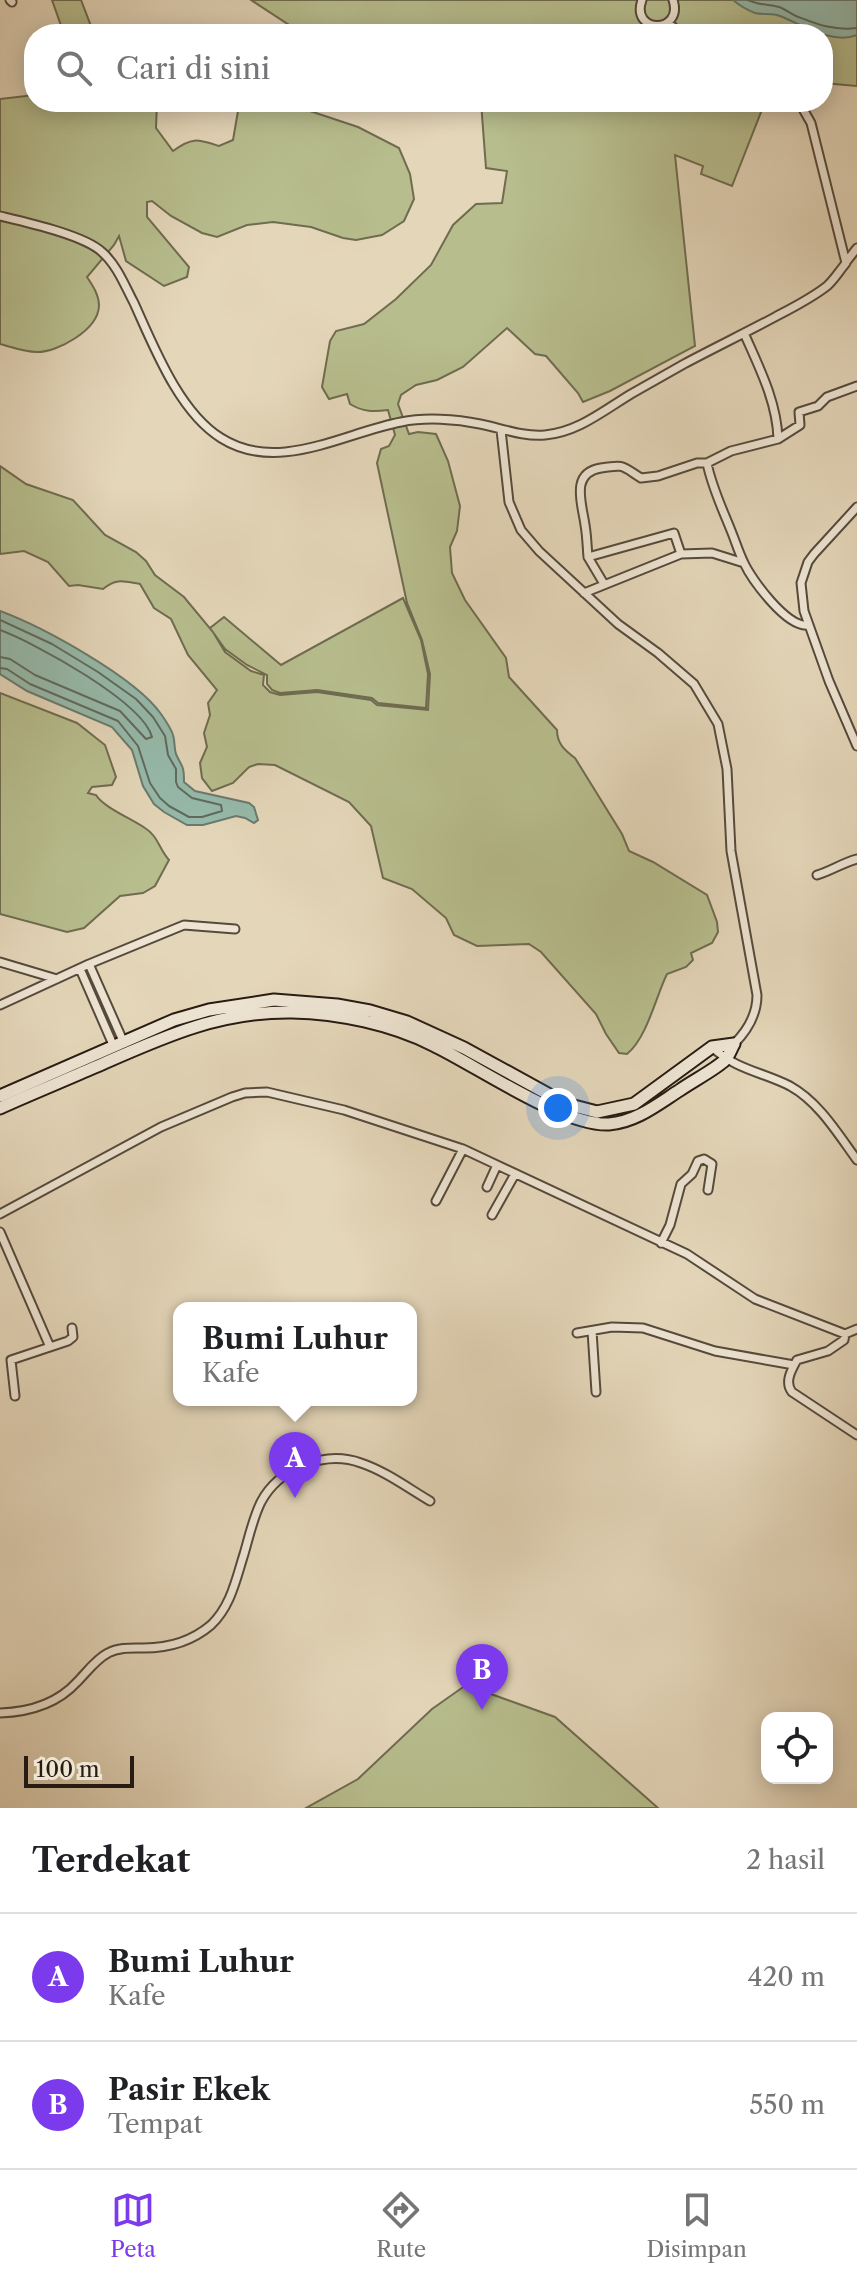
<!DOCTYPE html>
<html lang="id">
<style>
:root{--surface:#fff;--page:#f2f2f2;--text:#202124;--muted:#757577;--line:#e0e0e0;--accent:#7c3aed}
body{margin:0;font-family:"Libre Caslon Text",serif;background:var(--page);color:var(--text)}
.controls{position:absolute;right:24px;bottom:24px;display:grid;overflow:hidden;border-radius:16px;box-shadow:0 4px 20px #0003}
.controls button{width:72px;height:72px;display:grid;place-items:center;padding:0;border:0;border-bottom:2px solid var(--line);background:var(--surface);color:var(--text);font:40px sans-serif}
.scale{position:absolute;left:24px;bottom:20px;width:110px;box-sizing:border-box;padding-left:8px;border:4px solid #271b12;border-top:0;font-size:22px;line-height:28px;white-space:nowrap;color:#271b12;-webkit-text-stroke:6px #ede4d2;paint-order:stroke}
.you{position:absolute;left:558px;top:1108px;width:28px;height:28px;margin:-20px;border:6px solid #fff;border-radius:50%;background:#1a73e8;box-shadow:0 0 0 12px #1a73e833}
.badge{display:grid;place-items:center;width:52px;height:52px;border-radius:50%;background:var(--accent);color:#fff;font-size:26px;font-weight:700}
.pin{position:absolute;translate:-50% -66px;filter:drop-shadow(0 2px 4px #0008)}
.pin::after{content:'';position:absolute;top:42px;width:28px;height:24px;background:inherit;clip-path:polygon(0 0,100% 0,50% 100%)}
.popup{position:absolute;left:173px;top:1302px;width:244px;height:104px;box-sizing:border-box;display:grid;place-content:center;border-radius:16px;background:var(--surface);filter:drop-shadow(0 2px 6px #0005);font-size:26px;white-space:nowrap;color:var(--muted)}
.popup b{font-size:30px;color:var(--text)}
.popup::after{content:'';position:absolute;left:50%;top:100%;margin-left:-16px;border:16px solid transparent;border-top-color:var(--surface)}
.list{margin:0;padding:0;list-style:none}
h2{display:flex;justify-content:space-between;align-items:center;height:104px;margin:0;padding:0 32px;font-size:34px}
h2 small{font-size:26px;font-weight:400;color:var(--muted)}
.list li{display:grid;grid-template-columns:52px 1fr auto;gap:24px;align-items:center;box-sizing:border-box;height:128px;padding:0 32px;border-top:2px solid var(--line)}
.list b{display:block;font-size:30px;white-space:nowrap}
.list p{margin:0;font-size:26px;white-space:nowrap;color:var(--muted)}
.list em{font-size:26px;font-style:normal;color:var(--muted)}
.icon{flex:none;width:44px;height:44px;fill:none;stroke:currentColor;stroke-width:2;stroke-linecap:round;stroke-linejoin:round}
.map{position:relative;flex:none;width:857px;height:1808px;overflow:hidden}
.search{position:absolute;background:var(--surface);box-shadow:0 4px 20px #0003;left:24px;right:24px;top:24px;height:88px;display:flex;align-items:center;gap:20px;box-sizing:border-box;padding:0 28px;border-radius:32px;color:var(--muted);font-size:30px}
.sheet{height:360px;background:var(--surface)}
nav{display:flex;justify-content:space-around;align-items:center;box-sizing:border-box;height:112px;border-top:2px solid var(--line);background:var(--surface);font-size:22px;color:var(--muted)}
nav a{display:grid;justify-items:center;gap:4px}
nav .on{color:var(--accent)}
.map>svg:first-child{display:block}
.green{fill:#b7bd8d;stroke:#6f6c50;stroke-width:2}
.water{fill:#96baab;stroke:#6a7a6e;stroke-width:2}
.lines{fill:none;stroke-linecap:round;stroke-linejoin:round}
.shore{stroke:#5e6a5e;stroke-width:2}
.street-casing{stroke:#564a3c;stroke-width:11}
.secondary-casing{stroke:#271b12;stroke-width:15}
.street{stroke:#ede4d2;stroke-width:7}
.secondary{stroke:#ede4d2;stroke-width:11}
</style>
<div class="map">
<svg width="857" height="1808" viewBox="0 0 857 1808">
<rect width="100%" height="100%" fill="#e4d6b9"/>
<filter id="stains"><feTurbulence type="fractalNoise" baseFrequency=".0025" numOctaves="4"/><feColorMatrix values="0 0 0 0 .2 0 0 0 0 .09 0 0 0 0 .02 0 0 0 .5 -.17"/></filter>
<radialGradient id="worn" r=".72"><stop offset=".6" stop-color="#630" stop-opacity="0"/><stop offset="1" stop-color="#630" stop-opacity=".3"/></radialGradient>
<path class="green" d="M52 0H81L94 34H64Z
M251 0H857V86L823 83V34H303Z
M34 95V102H157L156 128 173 151C192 137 197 139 219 146L233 140 238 111 250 102 286 103 358 127 399 148 410 174 414 199 404 221 382 235 356 240 343 238 311 227 273 222 247 225 217 237 202 233 171 216 152 201 147 202V217L189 267 187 277 164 286 126 261 119 236 114 245 87 277C93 286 99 295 99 306 98 330 58 352 37 352 25 352 11 347 0 344V99Z
M481 102H765L732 186 701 174 703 166 675 155 695 346 610 391 583 402 578 393 546 356 535 354 507 328 463 367 437 380 416 385 401 395 398 404 409 434 418 432 436 434 448 461 460 506 457 531 450 547 452 573 465 600 506 658 509 677 557 730C557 743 564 750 575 758L622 834 629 851 653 862 707 895 717 922 718 932 712 943 691 953 693 960 686 967 667 974C656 996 647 1038 627 1054L619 1053 606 1034 596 1014 541 952 529 944 477 946 454 935 446 918 412 889 383 878 371 826 349 802 275 765 258 764 249 767 233 783 212 791 202 778 200 763 207 747 204 733 210 715 208 703 217 690 188 655 171 619 154 608 140 584C123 581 116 578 103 589L78 585 69 586 48 562 24 551 0 554V466L26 484 73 500 105 535 136 552 146 561 155 575 184 597 213 632 225 652 251 671 264 675 263 685 270 692 280 695 317 692 371 700 377 705 428 710 430 674 422 640 407 603 377 463 381 449 389 446 395 435 388 410C374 412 363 412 350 404L347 394 329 399 322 387 330 341 336 331 364 324 396 299 431 265 453 225 476 204 502 203 507 171 486 168Z
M403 598 421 640 428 674 426 708 378 703 372 698 317 690 280 693 272 690 267 684V675L247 665 225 649 210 628 224 617 281 665Z
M0 693 77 723 105 745 116 777 112 785 92 787 88 793 96 795C103 807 132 819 145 828 158 836 159 849 169 860L155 886 143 893 120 896 84 928 67 932 0 914Z
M466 1685 555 1717 658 1808H306L358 1779 432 1709Z"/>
<path class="water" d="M733 0H857V35C833 45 802 25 780 16 772 13 763 15 755 13 747 10 739 5 733 0Z
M0 611C43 627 135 677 161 714 165 720 171 728 173 735 175 741 174 748 176 754 182 768 184 764 184 782L195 791 249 803 254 807 258 820 254 823 245 818 236 816 203 825H187L164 812 154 804 143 786 132 750 112 727 27 691 0 674Z"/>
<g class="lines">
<path class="shore" d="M748 0C758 5 767 4 779 7 785 9 790 13 796 16 817 24 833 31 857 28
M0 620 52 644 98 672 136 699 153 717 165 736 168 755 176 769V782L178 787 192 798 221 805 222 811 202 817H189L169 806 160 798 150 783 138 746 118 721 30 684 7 669 0 668
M0 630C35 643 143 702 152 737L146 739 120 711 35 675 10 659 0 657"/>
<g class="street-casing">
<path id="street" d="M10 0 12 2
M642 0C630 34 684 34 673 0
M668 22 680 34
M0 216C25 222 84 235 102 252 117 265 125 286 134 303 154 347 179 412 221 438 278 474 343 433 401 422 425 417 456 419 480 424 501 428 523 437 545 435 578 432 603 411 631 394 649 384 666 374 684 364 714 348 745 333 775 317 792 308 812 298 827 286 834 280 840 270 846 263L811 123 799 102
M846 262 857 248
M744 333C759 367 777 402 778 439
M501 430 509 502 521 530 539 551 618 624 658 653 694 684 718 724 727 769 731 851 757 995C757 1015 748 1030 734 1044
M707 463H697L658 476 641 478C622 466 625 464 601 468 570 473 582 503 585 525 587 536 587 546 588 557L674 533 681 554 712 553 744 563
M857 507 814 554 808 562 801 583 804 611 829 681 857 746
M588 557 604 584
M584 593 681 554
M808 625C787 628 752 580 744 563 739 553 736 543 732 533 723 510 712 488 707 463L731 451 778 439 800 425 799 412 818 406 827 397 857 386
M817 875C831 871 842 863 857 859
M0 962 57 979
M89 964 124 1043
M80 969 114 1047
M0 1005 89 964 184 925 235 929
M712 1047C736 1070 763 1072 790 1086 819 1102 838 1134 857 1160
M487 1187 497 1165
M436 1201 463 1149
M0 1214 161 1127 232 1097 245 1093 267 1092 344 1110 463 1149 687 1254 755 1299 845 1334 857 1329
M492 1215 515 1174
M0 1232 50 1347
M661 1243 670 1225 681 1184 692 1174 698 1161 704 1159 712 1164 708 1190
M592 1331 596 1392
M577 1333 612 1327 643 1328 715 1351 794 1365
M845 1334 844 1340 828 1351 797 1360C792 1369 784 1382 792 1392L857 1435
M15 1396 11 1360 68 1341 73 1337 72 1328
M0 1713C29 1712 57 1704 77 1682 86 1673 96 1659 108 1653 119 1647 132 1648 144 1648 169 1648 191 1642 211 1625 231 1606 236 1579 244 1554 249 1537 253 1518 261 1502 279 1468 325 1450 361 1463 385 1471 408 1488 430 1501"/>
</g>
<g class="secondary-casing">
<path id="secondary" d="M0 1096 174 1020 209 1010 274 1000 337 1005 370 1011 407 1022 464 1048 557 1099 574 1106 597 1112 634 1104 712 1047 734 1044
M0 1108C31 1094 63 1081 95 1067 161 1038 218 1011 292 1012 339 1013 391 1024 433 1045 477 1066 563 1126 609 1124 636 1122 658 1104 680 1090 691 1082 716 1069 725 1060 729 1056 731 1049 734 1044"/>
</g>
<use href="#street" class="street"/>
<use href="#secondary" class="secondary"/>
</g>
<rect width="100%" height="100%" filter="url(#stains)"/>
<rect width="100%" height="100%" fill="url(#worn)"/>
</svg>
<div class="controls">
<button><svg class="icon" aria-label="locate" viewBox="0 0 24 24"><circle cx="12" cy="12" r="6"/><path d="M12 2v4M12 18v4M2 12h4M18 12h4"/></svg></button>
</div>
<div class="scale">100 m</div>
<div class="you"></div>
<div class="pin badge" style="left:295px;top:1498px">A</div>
<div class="popup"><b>Bumi Luhur</b>Kafe</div>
<div class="pin badge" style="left:482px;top:1710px">B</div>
<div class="search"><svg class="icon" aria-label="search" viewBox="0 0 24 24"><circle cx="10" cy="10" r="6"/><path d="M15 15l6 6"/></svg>Cari di sini</div>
</div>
<section class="sheet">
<h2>Terdekat<small>2 hasil</small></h2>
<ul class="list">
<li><span class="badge">A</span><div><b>Bumi Luhur</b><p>Kafe</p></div><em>420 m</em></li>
<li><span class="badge">B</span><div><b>Pasir Ekek</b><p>Tempat</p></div><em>550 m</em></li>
</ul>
</section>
<nav>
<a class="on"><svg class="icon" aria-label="map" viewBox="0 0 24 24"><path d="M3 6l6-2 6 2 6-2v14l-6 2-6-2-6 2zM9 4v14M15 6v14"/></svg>Peta</a>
<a><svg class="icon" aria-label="directions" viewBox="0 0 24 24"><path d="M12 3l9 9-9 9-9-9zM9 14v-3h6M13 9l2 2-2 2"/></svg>Rute</a>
<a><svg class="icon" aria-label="saved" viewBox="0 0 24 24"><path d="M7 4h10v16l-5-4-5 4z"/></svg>Disimpan</a>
</nav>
